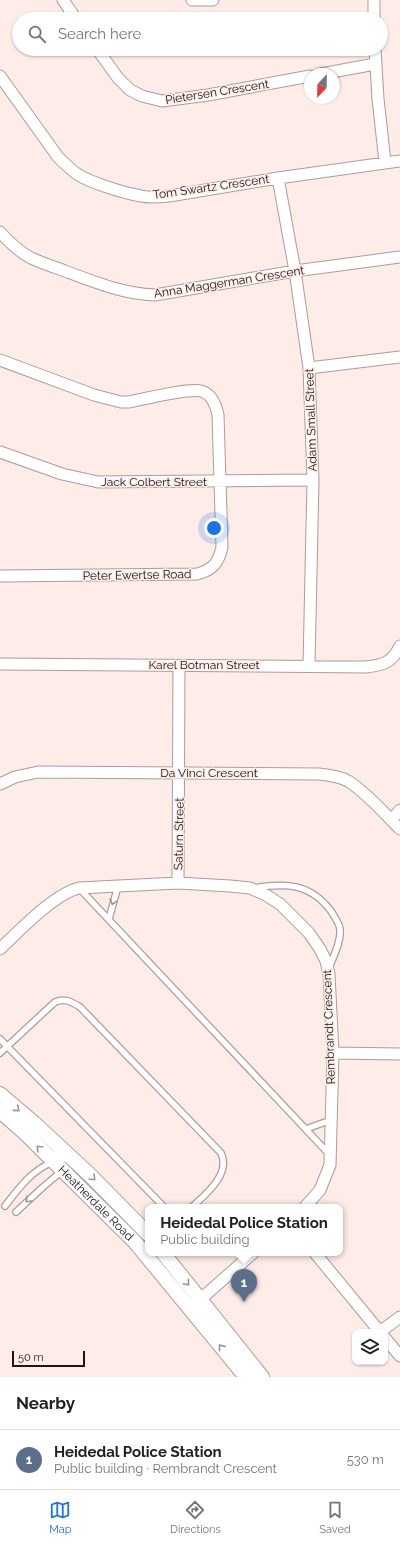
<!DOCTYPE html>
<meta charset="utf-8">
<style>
:root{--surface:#fff;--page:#f6f6f6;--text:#202124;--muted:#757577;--line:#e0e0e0;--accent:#1a73e8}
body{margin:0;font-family:Raleway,sans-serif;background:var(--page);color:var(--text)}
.controls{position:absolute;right:12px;bottom:12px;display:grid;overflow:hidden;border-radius:8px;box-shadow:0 1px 3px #0004}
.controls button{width:36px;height:36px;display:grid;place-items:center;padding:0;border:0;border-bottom:1px solid var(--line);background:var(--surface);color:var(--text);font:20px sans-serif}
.compass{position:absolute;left:304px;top:68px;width:36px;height:36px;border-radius:50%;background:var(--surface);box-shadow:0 1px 3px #0004;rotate:202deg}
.scale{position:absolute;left:12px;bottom:10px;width:73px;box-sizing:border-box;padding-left:4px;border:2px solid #1c1615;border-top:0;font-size:11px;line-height:14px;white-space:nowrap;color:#1c1615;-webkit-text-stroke:3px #fdece8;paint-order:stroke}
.you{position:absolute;left:214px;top:528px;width:14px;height:14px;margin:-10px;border:3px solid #fff;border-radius:50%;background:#1a73e8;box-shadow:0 0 0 6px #1a73e833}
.badge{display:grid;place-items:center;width:26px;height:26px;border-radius:50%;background:var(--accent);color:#fff;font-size:13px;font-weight:700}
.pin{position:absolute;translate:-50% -33px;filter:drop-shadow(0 1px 2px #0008)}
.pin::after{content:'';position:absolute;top:21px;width:14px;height:12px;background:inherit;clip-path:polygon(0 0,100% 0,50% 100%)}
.popup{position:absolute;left:145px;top:1204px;width:198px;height:52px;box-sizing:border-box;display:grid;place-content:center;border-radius:8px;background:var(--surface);filter:drop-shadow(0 1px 3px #0005);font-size:13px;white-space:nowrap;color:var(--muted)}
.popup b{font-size:15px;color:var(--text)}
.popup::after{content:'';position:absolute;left:50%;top:100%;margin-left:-8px;border:8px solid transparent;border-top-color:var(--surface)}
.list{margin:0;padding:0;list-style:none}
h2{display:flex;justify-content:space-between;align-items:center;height:52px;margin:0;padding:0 16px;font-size:17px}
h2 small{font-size:13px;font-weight:400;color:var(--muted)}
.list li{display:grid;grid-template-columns:26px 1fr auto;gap:12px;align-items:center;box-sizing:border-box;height:60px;padding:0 16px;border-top:1px solid var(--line)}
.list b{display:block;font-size:15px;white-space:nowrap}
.list p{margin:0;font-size:13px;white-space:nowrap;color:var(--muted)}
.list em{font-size:13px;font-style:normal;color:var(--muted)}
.icon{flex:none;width:22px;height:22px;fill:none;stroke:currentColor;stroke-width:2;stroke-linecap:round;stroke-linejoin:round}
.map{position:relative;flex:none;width:400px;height:1377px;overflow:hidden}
.search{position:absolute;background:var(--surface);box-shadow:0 1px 3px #0004;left:12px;right:12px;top:12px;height:44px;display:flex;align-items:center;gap:10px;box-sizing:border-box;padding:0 14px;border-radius:22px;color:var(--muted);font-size:15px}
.sheet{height:112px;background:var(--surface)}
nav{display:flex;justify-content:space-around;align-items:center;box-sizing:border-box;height:56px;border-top:1px solid var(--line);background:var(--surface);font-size:11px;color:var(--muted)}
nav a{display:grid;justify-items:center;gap:2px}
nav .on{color:var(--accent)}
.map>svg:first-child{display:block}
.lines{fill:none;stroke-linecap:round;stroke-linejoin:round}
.service-casing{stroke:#ac9d99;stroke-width:8}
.minor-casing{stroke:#ac9d99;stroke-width:13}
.tertiary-casing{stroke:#ac9d99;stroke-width:16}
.service{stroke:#fff;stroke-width:5.5}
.minor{stroke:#fff;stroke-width:11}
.tertiary{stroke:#fff;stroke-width:14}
.oneway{stroke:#999696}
.labels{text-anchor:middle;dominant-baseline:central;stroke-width:3;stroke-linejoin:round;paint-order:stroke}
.street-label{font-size:12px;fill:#1c1615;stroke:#fdece8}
</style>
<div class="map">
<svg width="400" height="1377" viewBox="0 0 400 1377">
<rect width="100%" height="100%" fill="#fdece8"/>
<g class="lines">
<g class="service-casing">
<path id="service" d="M79 888 329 1154
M254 888C286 883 310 883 331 911 334 916 340 924 340 930 341 943 333 957 329 968
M109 919 118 886
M0 1039 164 1207
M0 1053 55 1002C65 998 70 1001 80 1007L221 1153C231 1174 206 1194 192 1207
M306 1129 331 1120
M5 1206C18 1189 33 1169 53 1162
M16 1212 43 1187 62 1171V1162L56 1150"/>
</g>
<g class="minor-casing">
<path id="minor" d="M63 0 76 19
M192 0H213
M374 0V19
M97 49 118 78 130 90 142 96 162 101 208 95 310 76
M375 49 378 99 385 162
M321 74 375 64
M0 76 58 157C64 163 70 169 77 174 91 183 124 193 141 196 150 198 160 197 169 196L278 178 400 161
M278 178 295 271 309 368 313 480 309 665
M0 232C9 242 19 252 31 258 42 263 54 267 65 271 94 282 124 294 155 295L295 271 400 257
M0 360 94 395 121 402H129C144 399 188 388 201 391 212 394 216 405 218 415L222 547C219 562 213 570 197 574L0 576
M309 368 400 357
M0 452 62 474 98 482 313 480
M0 664 366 667C383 665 392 663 400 646
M0 784 15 777 38 772 318 774C328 775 339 776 348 781 366 792 385 814 400 829
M391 820 400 810
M178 883 179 666
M0 949C19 931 54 894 79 888L178 883 230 886 250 888 266 895 280 904 309 933 320 949 326 961 329 974 333 1053 330 1165 320 1190 305 1207
M333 1053 400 1054
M315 1253 380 1332
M194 1305 253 1253
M380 1332 400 1317
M385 1338 400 1356"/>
</g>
<g class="tertiary-casing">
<g id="tertiary">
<path d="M0 1094 34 1123 91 1176 148 1234"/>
<path id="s1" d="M0 1111 26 1134 135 1242 246 1377"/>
<path d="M163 1253 262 1377"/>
</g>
</g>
<use href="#service" class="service"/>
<use href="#minor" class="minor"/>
<use href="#tertiary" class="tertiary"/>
</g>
<defs><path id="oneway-chevron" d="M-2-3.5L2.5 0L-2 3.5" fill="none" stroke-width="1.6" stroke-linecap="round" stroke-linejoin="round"/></defs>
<g class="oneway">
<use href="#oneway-chevron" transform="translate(113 902) rotate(106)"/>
<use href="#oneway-chevron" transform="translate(17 1109) rotate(40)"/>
<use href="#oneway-chevron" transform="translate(39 1148) rotate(-134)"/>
<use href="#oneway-chevron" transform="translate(93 1178) rotate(45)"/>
<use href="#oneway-chevron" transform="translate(28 1200) rotate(136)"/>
<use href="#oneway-chevron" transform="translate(187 1283) rotate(49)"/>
<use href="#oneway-chevron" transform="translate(221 1347) rotate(-129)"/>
</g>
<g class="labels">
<g class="street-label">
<text transform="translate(217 92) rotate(-9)">Pietersen Crescent</text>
<text transform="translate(211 187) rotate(-8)">Tom Swartz Crescent</text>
<text transform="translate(229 282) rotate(-9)">Anna Maggerman Crescent</text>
<text transform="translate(311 420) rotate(-92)">Adam Small Street</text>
<text x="154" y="482">Jack Colbert Street</text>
<text transform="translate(137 575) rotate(-1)">Peter Ewertse Road</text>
<text x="204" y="665">Karel Botman Street</text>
<text x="209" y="773">Da Vinci Crescent</text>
<text transform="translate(179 834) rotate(-89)">Saturn Street</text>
<text transform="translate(329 1027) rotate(-92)">Rembrandt Crescent</text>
<text stroke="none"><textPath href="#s1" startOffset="133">Heatherdale Road</textPath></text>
</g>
</g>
</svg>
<div class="controls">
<button><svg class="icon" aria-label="layers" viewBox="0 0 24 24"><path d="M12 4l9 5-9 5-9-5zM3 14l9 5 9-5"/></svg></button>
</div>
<svg class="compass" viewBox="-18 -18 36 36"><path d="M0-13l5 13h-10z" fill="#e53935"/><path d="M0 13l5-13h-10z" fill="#757577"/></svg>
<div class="scale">50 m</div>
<div class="you"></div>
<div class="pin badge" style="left:244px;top:1302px;background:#5c6f8a">1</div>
<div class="popup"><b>Heidedal Police Station</b>Public building</div>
<div class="search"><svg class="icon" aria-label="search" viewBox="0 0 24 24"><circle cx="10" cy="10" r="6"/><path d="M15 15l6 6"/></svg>Search here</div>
</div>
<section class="sheet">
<h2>Nearby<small></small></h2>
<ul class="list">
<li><span class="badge" style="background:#5c6f8a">1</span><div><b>Heidedal Police Station</b><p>Public building · Rembrandt Crescent</p></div><em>530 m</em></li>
</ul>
</section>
<nav>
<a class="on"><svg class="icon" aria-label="map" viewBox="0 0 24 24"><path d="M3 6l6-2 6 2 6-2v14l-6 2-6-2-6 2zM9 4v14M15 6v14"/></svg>Map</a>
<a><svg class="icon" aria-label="directions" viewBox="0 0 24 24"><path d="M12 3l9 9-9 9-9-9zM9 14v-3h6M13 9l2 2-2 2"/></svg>Directions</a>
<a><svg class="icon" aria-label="saved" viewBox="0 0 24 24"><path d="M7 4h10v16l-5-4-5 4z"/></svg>Saved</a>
</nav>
